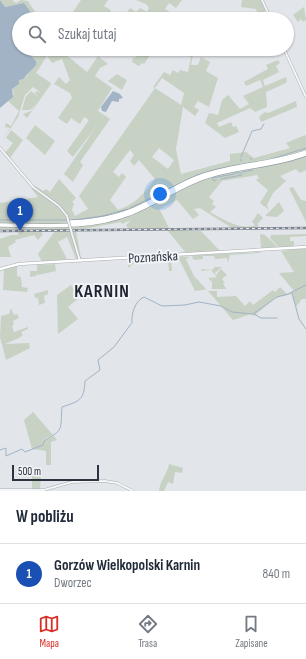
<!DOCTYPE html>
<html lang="pl">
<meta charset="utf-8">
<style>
:root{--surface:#fff;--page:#f2f2f3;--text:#1f2937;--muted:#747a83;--line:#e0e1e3;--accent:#d93025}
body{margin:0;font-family:"Sofia Sans Condensed",sans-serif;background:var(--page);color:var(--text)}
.scale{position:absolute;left:12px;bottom:10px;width:87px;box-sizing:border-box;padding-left:4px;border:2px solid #2c333f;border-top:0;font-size:11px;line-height:14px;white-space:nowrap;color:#2c333f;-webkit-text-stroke:3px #f1f3f6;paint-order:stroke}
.you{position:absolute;left:160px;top:194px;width:14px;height:14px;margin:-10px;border:3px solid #fff;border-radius:50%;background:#1a73e8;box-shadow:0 0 0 6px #1a73e833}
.badge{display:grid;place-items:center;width:26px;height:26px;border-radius:50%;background:var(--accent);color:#fff;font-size:13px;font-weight:700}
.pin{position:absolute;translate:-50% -33px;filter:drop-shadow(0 1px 2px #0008)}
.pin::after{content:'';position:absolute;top:21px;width:14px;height:12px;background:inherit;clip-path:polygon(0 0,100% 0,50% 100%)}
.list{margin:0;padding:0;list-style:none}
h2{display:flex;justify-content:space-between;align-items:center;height:52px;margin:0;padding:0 16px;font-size:17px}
h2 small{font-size:13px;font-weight:400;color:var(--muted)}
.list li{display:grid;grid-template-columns:26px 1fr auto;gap:12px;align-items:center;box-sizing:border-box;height:60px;padding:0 16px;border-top:1px solid var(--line)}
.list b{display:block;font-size:15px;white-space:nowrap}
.list p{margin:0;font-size:13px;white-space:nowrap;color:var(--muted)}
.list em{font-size:13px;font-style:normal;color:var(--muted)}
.icon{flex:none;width:22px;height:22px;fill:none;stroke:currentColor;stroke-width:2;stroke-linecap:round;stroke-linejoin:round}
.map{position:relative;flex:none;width:306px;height:491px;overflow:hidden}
.search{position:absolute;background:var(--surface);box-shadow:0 1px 3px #0004;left:12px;right:12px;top:12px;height:44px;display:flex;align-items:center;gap:10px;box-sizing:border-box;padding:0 14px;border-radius:22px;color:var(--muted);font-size:15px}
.sheet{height:112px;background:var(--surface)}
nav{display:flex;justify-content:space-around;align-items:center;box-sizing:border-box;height:56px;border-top:1px solid var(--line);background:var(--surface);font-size:11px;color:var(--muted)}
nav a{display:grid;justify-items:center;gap:2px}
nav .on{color:var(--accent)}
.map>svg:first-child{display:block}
.green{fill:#c8d2c4;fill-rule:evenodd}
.water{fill:#a1b3c5}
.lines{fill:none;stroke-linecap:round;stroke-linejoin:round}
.stream{stroke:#a1b3c5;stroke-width:1}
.tertiary-casing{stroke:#a8acb3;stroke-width:3}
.secondary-casing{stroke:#a8acb3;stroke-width:3.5}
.motorway-casing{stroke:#8b939e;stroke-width:4.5}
.tertiary{stroke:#f4f5f7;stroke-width:2}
.secondary{stroke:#fff;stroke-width:2.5}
.motorway{stroke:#fff;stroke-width:3.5}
.rail-casing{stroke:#7d8590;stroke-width:2.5}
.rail{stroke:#f1f3f6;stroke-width:1;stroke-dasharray:3;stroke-linecap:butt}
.tertiary-bridge-casing{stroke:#a8acb3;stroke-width:3;stroke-linecap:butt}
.tertiary-bridge{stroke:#f4f5f7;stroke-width:2}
.labels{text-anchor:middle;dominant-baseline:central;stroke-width:4;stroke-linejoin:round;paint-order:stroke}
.street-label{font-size:14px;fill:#2c333f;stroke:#f1f3f6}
.district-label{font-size:18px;font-weight:bold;letter-spacing:1px;fill:#1e2430;stroke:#f1f3f6}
</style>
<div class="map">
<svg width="306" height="491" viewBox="0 0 306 491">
<rect width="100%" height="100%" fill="#e2e5e9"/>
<path class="green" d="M0 0H12L16 3 21 0 28 1 40 19H36L24 3 5 7Z
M81 0H108L104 6 111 10 105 19H76L78 16 73 12Z
M136 0H182L176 8 169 3 165 9 181 19H125L123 18 130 8 136 12 140 8 147 12 149 8 146 4Z
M242 0H261L266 11 258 15 256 9 241 7Z
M304 7 306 20 303 22 301 19 298 22 293 15Z
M33 49H59L87 72 98 56 108 64 100 68 95 76 112 88 98 111 110 119 80 162 83 165 73 182 64 174 96 127 73 157 67 151 89 120 84 117 80 124 71 118 67 124 58 118 72 98 70 93 54 84 59 77 66 84 70 80 62 59 52 63 47 56 36 73 51 83V84L27 118 23 114 31 111 36 104 30 110H22L26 96 31 91 39 97 35 93 36 91 41 93 33 87 25 95 18 117 0 144 10 128 5 127 6 123 11 126 19 111 8 101 14 94 12 89 19 84V80L27 76 36 61 29 56 27 52Z
M141 49H154L144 64 142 63 139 66 132 62 133 57 135 58Z
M174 49H194L191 65H198L201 57 210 62 206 71 218 78 209 107 198 101 194 107 199 110 195 116 183 107 176 149 181 174 230 161V154L246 152 254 158 290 148 286 143 305 135 306 137V170L300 173 296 169 280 176 286 181 273 193 267 205 269 210 260 203 268 190 256 180 259 178 257 175 222 181 209 197 214 201 212 204 216 207 210 212C222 219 242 231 255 225L252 222 258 213 263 218 258 223V227L232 228 200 208 194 209 199 215 193 219 177 200 158 210H160L169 228H128L126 225 131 220 122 224 121 222 84 229 85 231H76L81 258 76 259 67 237 58 242 67 259 42 262 38 254 55 231H64V229L0 230V203L38 197 31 188 41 193 34 185 43 191 46 189 50 192 59 179 76 198 72 202 74 203 72 210 75 216 88 209 79 196 155 88 153 87 164 72 170 75 173 70 178 73 180 70 188 72 191 57ZM162 78 184 93 181 105 155 88ZM159 148 174 160 168 169 152 157ZM130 150 134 155 130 161 134 166 139 160 155 179C144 193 136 204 118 210L110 200 126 177 122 173 119 177 113 172Z
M278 60 280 63 276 66 279 72 263 80 265 86 286 77 287 80 286 83 266 92 267 107 255 112 250 108 217 123 219 127 231 122 233 127 236 126 239 132 225 138 205 123 209 113 218 115 222 100 228 95 240 109 249 104 243 96 263 87 260 80 246 86 244 82 268 69 266 65Z
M117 74 127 80 122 90 108 81Z
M296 101 297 107 261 122 259 117 265 112 268 113Z
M35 125 55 141 45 155 26 138Z
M11 130 23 140 10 158 5 153 13 143 6 138Z
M293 187 301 200 306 201V222L289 188Z
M279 202 284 211 277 217 265 216Z
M167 230 201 231 220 251 186 253Z
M40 231 43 234 38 240 34 235 15 240 16 242 8 247 11 257H0V239L11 235H18L19 232Z
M261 234 265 235 278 247 261 248 260 235Z
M306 234V236L290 237V241H294V247H279L270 238 271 235Z
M296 249H306V299H302L296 307 292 294 275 298 254 316 251 314 233 320 208 291H217V297L236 296 245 306 250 301 253 305 273 290 275 292 280 287 287 294 294 291 279 273 294 272 281 251Z
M259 252 260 253 230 255 228 263 227 258 215 259 214 256H203V259L194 260 192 257 194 255 195 257V255Z
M181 256 190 257 186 259 194 276 206 289H209L195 291 180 261H171L172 271H169L168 261 133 264 128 268V265L133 260 179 258Z
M55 264 56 271 38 275 37 274 36 276 30 277V271H37V265Z
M17 265V276L21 277 22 287 28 288 27 292 3 290 4 269Z
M215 267H222L215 273 216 275 221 269 227 275 222 279 225 283H223L226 289H212V282L208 278 217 277 211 270 202 271 201 269 212 270Z
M71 285 79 298 68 307 78 319 58 334 57 295Z
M48 290V294L44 296 45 303 39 305 38 298H35L34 294Z
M11 308 14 315 17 314 19 318 13 321 14 324 12 326 14 332 28 327V329L21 332 23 335 19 338 5 344 29 343 30 348 6 360 0 337 1 316 9 314Z
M33 412 53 435 44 439V445L45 440 54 436 57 440 51 442V465H46V451L32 449 24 420Z
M169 464 183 468 182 473 175 472 173 484 168 482 164 491H156H159C160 480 167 475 169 464Z
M32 476H41L40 489H32Z"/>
<path class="water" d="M0 0 5 7 24 3 36 19H19V49H33L31 52H27L36 61V65L23 79 19 80V84L12 89 13 97 0 108Z
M113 91 120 94 123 98 119 99V102L112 101 106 112 102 111 101 107Z"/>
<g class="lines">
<path class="stream" d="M241 157 252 131 261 129 264 124
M250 158 252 160
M241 159V161
M271 159 306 148
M243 172 253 170
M234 173H242
M221 179 242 175
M216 180 214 181 212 178 234 174
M130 208 197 175 217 169 249 163
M0 220H70
M73 220 102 216 128 209
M292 293 299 319 306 329
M254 314 261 318H277
M132 323C131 314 135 301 144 297L162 306 185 305 199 302 221 306 232 312 253 314 277 297 288 294 306 285
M0 450 6 448V456L22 449 25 452 43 445 45 440C65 430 60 427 62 407 80 401 84 400 85 381L100 370 98 360 114 347 131 324"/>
<g class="tertiary-casing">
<path id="tertiary" d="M262 0 271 19
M284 49 306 97
M0 148 33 187 59 206 67 216
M72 234 80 261
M0 490H44L72 482 105 481 117 483 133 491"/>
</g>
<g class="secondary-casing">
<path id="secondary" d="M0 269 19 264 306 247"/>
</g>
<g class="motorway-casing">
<path id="motorway" d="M70 222C95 221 119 217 141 206 163 196 182 182 204 175 238 164 272 164 306 152
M0 225C43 225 89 230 129 214 156 204 178 186 206 177 239 166 272 167 306 154"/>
</g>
<use href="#tertiary" class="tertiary"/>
<use href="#secondary" class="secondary"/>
<use href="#motorway" class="motorway"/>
<g class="rail-casing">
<path id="rail" d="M0 231 306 228"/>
</g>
<use href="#rail" class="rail"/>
<g class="tertiary-bridge-casing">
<path id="tertiary-bridge" d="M67 216 72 234"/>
</g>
<use href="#tertiary-bridge" class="tertiary-bridge"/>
</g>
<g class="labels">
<g class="street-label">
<text transform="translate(153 257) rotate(-3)">Poznańska</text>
</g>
<g class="district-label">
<text x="102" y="291">KARNIN</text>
</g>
</g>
</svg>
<div class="scale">500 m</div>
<div class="you"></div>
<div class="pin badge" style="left:20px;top:231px;background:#1a4fb4">1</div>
<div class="search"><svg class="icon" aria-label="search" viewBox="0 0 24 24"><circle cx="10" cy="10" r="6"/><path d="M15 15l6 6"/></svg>Szukaj tutaj</div>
</div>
<section class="sheet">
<h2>W pobliżu<small></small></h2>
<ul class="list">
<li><span class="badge" style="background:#1a4fb4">1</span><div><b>Gorzów Wielkopolski Karnin</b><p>Dworzec</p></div><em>840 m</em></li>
</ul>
</section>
<nav>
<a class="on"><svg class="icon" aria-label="map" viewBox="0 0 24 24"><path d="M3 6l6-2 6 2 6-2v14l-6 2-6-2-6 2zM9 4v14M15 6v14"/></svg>Mapa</a>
<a><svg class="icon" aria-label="directions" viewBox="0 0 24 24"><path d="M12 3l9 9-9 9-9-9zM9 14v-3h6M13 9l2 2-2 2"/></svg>Trasa</a>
<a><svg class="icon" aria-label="saved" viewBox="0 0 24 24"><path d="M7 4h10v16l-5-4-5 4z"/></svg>Zapisane</a>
</nav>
